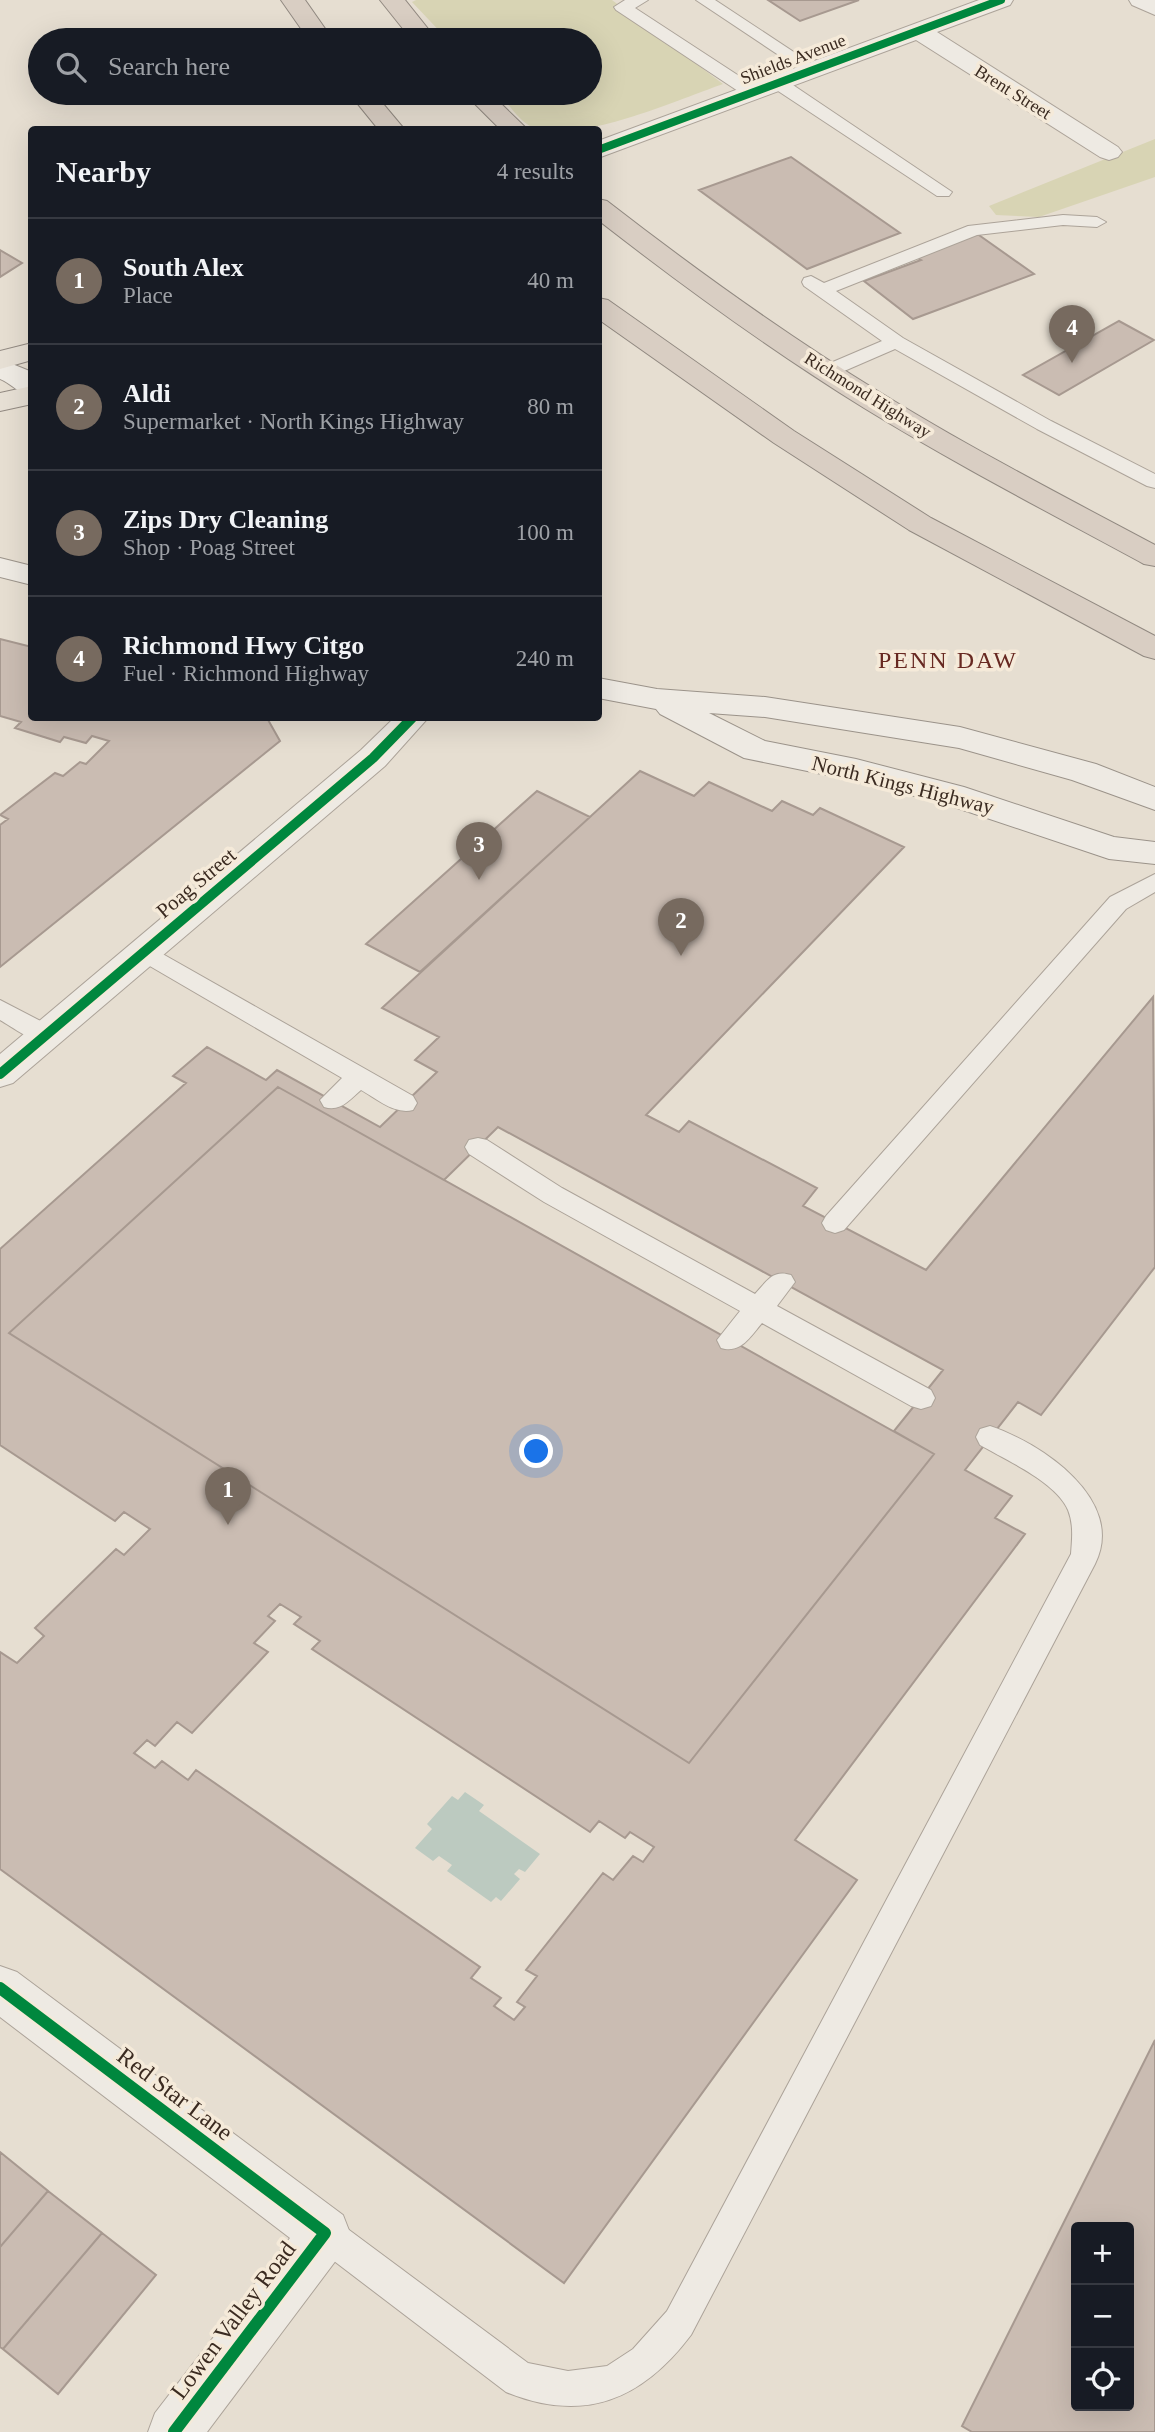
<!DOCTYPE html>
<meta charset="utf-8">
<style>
:root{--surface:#171b24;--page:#242831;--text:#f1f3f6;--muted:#9ea1a6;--line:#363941;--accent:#776a5f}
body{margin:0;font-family:"Times New Roman",serif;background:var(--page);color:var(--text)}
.controls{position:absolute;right:21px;bottom:21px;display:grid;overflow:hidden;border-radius:7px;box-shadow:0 7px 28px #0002}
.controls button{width:63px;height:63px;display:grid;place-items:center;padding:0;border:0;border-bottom:2px solid var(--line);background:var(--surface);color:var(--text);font:35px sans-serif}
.you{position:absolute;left:537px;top:1452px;width:24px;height:24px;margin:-18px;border:5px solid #fff;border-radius:50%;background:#1a73e8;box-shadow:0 0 0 10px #1a73e833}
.badge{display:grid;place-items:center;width:46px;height:46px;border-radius:50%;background:var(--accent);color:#fff;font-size:23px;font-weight:700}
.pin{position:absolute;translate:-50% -58px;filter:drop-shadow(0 2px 4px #0008)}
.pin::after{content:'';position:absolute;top:37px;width:24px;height:21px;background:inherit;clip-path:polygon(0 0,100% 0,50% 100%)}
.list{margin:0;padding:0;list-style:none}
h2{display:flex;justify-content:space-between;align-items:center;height:91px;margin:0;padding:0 28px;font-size:30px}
h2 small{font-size:23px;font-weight:400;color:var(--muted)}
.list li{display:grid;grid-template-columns:46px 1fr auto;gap:21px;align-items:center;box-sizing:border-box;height:126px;padding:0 28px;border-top:2px solid var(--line)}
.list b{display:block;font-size:26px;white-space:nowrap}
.list p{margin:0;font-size:23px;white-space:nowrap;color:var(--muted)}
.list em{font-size:23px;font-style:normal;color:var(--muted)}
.icon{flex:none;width:38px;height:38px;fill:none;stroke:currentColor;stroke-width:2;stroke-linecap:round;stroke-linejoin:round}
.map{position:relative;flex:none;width:1155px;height:2432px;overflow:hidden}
.search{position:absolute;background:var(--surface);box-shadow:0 7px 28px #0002;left:28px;top:28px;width:574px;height:77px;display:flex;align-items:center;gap:18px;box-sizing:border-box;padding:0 24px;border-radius:38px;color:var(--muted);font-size:26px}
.panel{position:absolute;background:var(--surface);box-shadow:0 7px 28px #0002;left:28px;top:126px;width:574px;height:595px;border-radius:7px}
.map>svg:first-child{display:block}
.green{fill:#d8d4b4}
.water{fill:#bccac0}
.building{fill:#cabcb2;stroke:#a79990;stroke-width:2;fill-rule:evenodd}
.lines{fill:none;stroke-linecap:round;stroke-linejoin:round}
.lane-casing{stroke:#aca399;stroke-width:2}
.street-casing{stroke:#aca399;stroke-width:2}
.secondary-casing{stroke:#9b938a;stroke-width:2}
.primary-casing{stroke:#918981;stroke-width:2}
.highway-casing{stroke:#918981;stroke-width:2}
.lane{fill:#eeeae3;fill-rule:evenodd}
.street{fill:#eeeae3;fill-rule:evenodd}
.secondary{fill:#eeeae3;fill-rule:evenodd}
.primary{fill:#e6dfd4;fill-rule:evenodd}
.highway{fill:#d9cec3;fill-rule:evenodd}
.cycleway-far2-casing{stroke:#f5ead9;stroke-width:11}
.cycleway-far1-casing{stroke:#f5ead9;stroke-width:14}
.cycleway-casing{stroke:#f5ead9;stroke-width:17}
.cycleway-far2{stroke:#00873e;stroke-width:8}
.cycleway-far1{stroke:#00873e;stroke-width:10}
.cycleway{stroke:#00873e;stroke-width:12}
.labels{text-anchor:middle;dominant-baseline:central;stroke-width:7;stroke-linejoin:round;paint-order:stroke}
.far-street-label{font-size:18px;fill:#3b2b21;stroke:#f5ead9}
.street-label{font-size:21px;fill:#3b2b21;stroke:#f5ead9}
.quarter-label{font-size:24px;letter-spacing:2px;fill:#672821;stroke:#f5ead9}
.near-street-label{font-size:24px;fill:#3b2b21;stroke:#f5ead9}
</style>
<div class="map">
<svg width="1155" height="2432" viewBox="0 0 1155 2432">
<rect width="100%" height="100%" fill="#e6ded1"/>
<path class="green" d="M416 0H612L723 84C680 99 574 146 532 127 519 121 508 103 498 93H590V40H448L412 2Z
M1155 139V177L1039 217 996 215 989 206Z"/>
<path class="water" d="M465 1792 484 1805 479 1811 540 1854 525 1872 519 1869 514 1874 520 1879 501 1901 496 1897 491 1902 447 1871 452 1865 439 1856 433 1861 415 1848 432 1829 427 1824 452 1796 458 1800Z"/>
<path class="building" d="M768 0H859L800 21Z
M791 157 900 233 807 269 699 190Z
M976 233 1034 274 913 319 864 281 921 260 914 256Z
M0 250 22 263 0 277Z
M1119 321 1154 340 1059 395 1023 375Z
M0 639 32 647V718H267L280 741 0 967V825L8 819 0 815 55 773 63 776 80 762 86 764 109 741 92 736 86 743 64 737 60 742 15 728 21 722 0 716Z
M640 771 694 796 709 782 772 811 782 801 813 815 820 808 904 847 646 1115 679 1132 689 1121 817 1188 803 1206 926 1270 1153 997 1155 1267 1041 1415 1018 1402 965 1470 1012 1496 995 1518 1025 1534 795 1840 857 1880 564 2283 0 1869V1652L17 1663 44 1636 35 1628 116 1549 124 1555 150 1529 124 1512 115 1521 0 1445V1249L186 1083 173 1076 207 1047 266 1080 277 1070 380 1127 437 1072 415 1060 439 1037 382 1008ZM278 1087 444 1180 498 1127 943 1370 894 1431 934 1454 689 1763 9 1333ZM280 1604 301 1617 294 1624 320 1641 312 1649 590 1832 599 1821 625 1838 630 1832 654 1847 643 1862 633 1856 613 1880 603 1873 526 1970 537 1976 517 2002 525 2007 514 2020 494 2006 501 1998 471 1978 480 1967 196 1770 188 1780 162 1761 155 1768 134 1753 147 1740 155 1746 177 1722 192 1733 268 1652 254 1643 275 1621 268 1616Z
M537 791 590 817 420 972 366 944Z
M278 1087 934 1454 689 1763 9 1333Z
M1155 2040V2432H972L962 2426ZM1076 2227H1129V2406H1076Z
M0 2152 48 2191 0 2247Z
M48 2191 102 2233 3 2349 0 2347V2247Z
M102 2233 156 2275 58 2394 3 2349Z"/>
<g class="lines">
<g class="lane-casing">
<path id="lane" d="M625 0H648L635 8 759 89 762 93 759 97H747L616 10 614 7Z
M696 0H715L821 70 813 75 807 74Z
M778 78 784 79 952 192 949 196H937L772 87 769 83 772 79Z
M1063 215 1097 217 1106 222 1097 227 1063 225 977 235 836 291 903 338 1051 421 1155 474V488L1147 486 1037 429 895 349 835 375H821L818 371 821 367 882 341 804 286 802 282 804 278 811 276 824 283 968 226Z
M1155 874V892L1126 909 844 1230 835 1233 826 1230 822 1223 826 1216 1110 897Z
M145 944 413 1096 417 1103 413 1110C395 1115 377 1099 361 1090 349 1100 341 1112 324 1107L320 1100 342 1078 136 958 133 952 136 946Z
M0 1000 56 1029 59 1035 56 1041C37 1047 16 1029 0 1020Z
M478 1138 487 1140 562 1188 755 1294C767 1281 773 1269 791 1275L795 1282 777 1306 931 1390 935 1398 931 1406 921 1409 911 1406 762 1323C750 1337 741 1354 721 1348L717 1340 740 1311 544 1202 469 1154 465 1147 469 1140Z
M990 1426C1041 1443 1127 1500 1095 1564L691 2335C642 2400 584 2424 506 2392L313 2245 308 2233 313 2221 325 2216 337 2221 528 2363 568 2371 607 2366 633 2349 667 2311 1071 1554C1072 1540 1074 1525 1068 1510 1056 1482 1006 1460 980 1445L976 1437 980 1429Z"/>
</g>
<g class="street-casing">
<path id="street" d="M979 0H1013L1010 5 937 32 1118 147 1122 152 1118 157 1109 160 1100 157 916 40 598 158V141Z
M1129 0H1155V15L1132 5Z
M394 718H428L385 766 13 1083 0 1087V1054L361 750Z
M0 1966 17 1972 343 2215 350 2233 343 2251 207 2432H148L155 2413 290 2238 0 2017Z"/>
</g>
<g class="secondary-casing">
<path id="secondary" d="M0 359 32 372V397C19 394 12 384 0 379Z
M0 558 32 566V585L0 577Z
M598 678 657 689 765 697 960 727 1096 764 1155 787V810L1072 780 959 748 765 717 709 713 765 741 856 759 964 787 1114 837 1155 842V864L1109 859 942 803 856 781 744 758 660 714 656 709 598 698Z"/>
</g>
<g class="primary-casing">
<path id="primary" d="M32 343V360L0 369V351Z
M32 386V404L0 411V393Z"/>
</g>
<g class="highway-casing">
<path id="highway" d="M281 0H305L333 40H309Z
M380 0H405L437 40H412Z
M349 93H374L405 130H379Z
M464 93H490L528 130H501Z
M598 199 607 201C696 270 786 335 881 393 970 448 1063 496 1155 545V566L1144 564C1050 513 955 464 864 408 772 351 684 287 598 220Z
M598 298 608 300 794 431 931 518 1155 636V659L1144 656 909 530 774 443 598 319Z"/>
</g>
<use href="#lane" class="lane"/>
<use href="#street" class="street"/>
<use href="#secondary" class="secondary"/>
<use href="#primary" class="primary"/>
<use href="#highway" class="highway"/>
<g class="cycleway-far2-casing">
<path id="cycleway-far2" d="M598 150 1001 0"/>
</g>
<g class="cycleway-far1-casing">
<path id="cycleway-far1" d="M0 1074 373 758 412 718"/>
</g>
<g class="cycleway-casing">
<path id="cycleway" d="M0 1988 325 2233 174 2432"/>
</g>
<use href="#cycleway-far2" class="cycleway-far2"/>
<use href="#cycleway-far1" class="cycleway-far1"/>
<use href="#cycleway" class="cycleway"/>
</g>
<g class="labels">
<g class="far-street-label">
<text transform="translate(793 59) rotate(-21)">Shields Avenue</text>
<text transform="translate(1013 92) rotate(32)">Brent Street</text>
<text transform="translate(868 395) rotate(32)">Richmond Highway</text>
</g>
<g class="street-label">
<text transform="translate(903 785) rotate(14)">North Kings Highway</text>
<text transform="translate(196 883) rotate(-40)">Poag Street</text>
</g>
<g class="quarter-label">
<text x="948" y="660">PENN DAW</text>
</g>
<g class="near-street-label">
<text transform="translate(175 2094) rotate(37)">Red Star Lane</text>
<text transform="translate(233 2320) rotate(-53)">Lowen Valley Road</text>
</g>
</g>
</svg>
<div class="controls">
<button>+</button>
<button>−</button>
<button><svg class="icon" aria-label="locate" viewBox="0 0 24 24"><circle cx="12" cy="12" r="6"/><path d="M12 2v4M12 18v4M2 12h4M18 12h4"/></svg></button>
</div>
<div class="you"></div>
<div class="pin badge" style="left:228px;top:1525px">1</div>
<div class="pin badge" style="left:681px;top:956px">2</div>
<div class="pin badge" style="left:479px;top:880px">3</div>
<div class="pin badge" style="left:1072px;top:363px">4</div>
<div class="search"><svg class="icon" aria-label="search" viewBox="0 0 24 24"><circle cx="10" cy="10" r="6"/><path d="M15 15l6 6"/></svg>Search here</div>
<section class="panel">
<h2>Nearby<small>4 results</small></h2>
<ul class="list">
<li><span class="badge">1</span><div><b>South Alex</b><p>Place</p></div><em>40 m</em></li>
<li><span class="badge">2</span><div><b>Aldi</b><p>Supermarket · North Kings Highway</p></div><em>80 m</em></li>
<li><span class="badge">3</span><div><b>Zips Dry Cleaning</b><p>Shop · Poag Street</p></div><em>100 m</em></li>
<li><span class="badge">4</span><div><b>Richmond Hwy Citgo</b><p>Fuel · Richmond Highway</p></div><em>240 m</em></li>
</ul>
</section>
</div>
